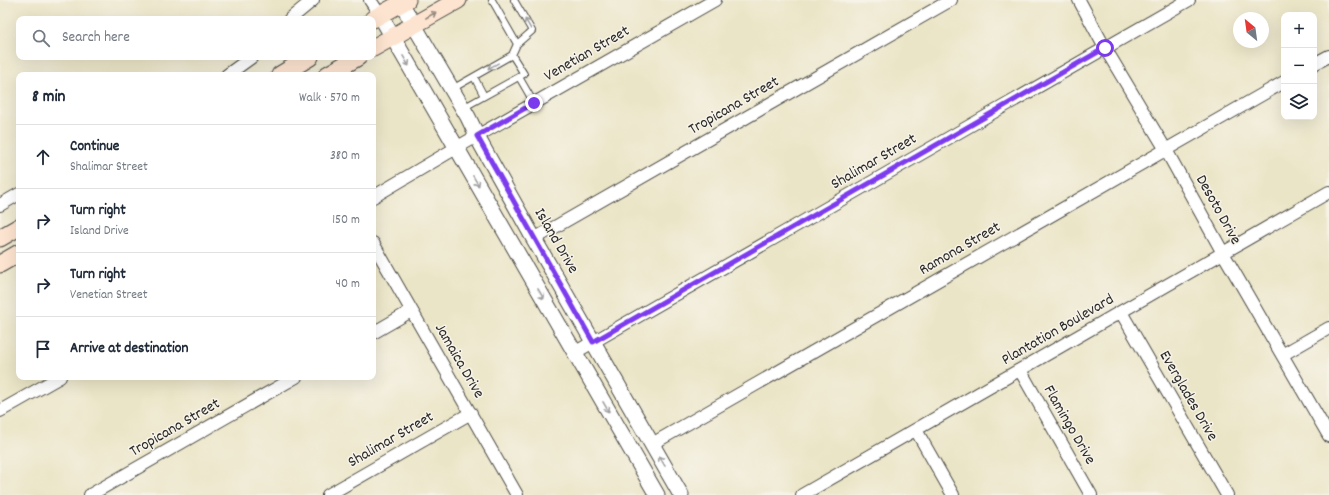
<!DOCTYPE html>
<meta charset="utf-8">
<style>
:root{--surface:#fff;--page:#f6f6f7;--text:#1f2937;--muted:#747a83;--line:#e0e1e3}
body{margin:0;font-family:Dekko,sans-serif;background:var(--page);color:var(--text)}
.controls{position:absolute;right:12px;top:12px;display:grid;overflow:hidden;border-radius:8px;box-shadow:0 4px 16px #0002}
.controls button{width:36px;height:36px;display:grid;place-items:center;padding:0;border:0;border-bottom:1px solid var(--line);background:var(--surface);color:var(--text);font:20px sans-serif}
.compass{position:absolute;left:1233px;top:12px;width:36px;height:36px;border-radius:50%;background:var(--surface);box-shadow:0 4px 16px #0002;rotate:331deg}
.stop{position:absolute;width:12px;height:12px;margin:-9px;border:3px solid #7c3aed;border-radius:50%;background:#fff}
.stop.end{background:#7c3aed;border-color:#fff;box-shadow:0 1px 4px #0008}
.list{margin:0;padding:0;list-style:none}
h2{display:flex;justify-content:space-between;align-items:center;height:52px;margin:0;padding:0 16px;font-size:17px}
h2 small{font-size:13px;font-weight:400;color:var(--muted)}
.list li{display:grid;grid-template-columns:26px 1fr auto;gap:12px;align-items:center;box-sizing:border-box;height:64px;padding:0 16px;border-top:1px solid var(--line)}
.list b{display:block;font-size:15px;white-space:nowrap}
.list p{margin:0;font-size:13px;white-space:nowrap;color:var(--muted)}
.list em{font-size:13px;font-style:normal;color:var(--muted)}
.icon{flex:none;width:22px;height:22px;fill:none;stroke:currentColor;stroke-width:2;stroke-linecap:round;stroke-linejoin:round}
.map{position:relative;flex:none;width:1329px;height:495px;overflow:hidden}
.search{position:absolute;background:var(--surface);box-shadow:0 4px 16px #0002;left:16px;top:16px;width:360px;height:44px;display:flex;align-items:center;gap:10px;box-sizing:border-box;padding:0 14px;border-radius:8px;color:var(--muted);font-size:15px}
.panel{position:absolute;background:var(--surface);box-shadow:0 4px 16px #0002;left:16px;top:72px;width:360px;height:308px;border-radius:8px}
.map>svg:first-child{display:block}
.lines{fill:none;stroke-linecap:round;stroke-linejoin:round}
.service-casing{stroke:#484742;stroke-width:8}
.minor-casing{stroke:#484742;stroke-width:14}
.tertiary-casing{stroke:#484742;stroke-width:17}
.secondary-casing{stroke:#484742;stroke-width:19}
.service{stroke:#fff;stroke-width:6}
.minor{stroke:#fff;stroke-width:12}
.tertiary{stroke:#fff;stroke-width:15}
.secondary{stroke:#fde4d0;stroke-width:17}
.oneway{stroke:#94887e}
.oneway2{stroke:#a0a0a0}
.route{stroke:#7c3aed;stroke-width:5}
.labels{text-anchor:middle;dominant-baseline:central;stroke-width:3;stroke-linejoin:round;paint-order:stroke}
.street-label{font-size:16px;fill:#2b2b2b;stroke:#f7f3e8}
</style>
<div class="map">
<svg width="1329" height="495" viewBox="0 0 1329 495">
<rect width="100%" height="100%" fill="#f7f3e8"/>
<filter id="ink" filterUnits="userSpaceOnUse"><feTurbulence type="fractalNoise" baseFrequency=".025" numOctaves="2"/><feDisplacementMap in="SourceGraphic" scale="8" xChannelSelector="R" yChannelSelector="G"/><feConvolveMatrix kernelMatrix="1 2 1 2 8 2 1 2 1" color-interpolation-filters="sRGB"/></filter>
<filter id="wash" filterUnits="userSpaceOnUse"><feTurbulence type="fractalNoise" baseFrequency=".012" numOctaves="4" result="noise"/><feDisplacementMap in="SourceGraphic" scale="16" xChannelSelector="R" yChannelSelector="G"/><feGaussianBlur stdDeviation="0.9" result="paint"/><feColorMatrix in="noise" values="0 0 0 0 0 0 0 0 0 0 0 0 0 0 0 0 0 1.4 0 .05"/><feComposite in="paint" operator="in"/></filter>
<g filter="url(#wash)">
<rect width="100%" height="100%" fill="#ebe5c7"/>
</g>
<g filter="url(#ink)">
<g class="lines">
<g class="service-casing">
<path id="service" d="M492 0 517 44
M474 77 484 96
M519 77 534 103
M452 89 512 55 517 44 532 31 514 0
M463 108 524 74 512 55"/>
</g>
<g class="minor-casing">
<path id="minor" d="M370 0 380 15
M1079 0 1105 48 1166 150 1223 253 1329 436
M290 19 313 0
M1314 64 1329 56
M227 75 252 57
M373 197 456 148 715 0
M0 205 19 194
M534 239 951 0
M373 243 517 495
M1121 312 1227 495
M373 333 411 311
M574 353 1189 0
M1282 355 1329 328
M1020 370 1091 495
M0 411 60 377
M916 430 953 495
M652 444 1284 82
M90 495 296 377
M328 495 471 413
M802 495 1329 192"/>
</g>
<g class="tertiary-casing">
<path id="tertiary" d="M401 3 468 117 481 144 534 239 681 495
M380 15 657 495"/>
</g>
<g class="secondary-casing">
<path id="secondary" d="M373 19 407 0
M373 48 458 0
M280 75 310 57
M327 75 358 57
M0 238 19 227
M0 264 19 253"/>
</g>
<use href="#service" class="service"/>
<use href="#minor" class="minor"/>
<use href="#tertiary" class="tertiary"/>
<use href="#secondary" class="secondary"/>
</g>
<defs><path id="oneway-shaft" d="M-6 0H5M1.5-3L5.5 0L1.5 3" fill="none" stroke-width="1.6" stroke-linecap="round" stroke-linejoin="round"/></defs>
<use class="oneway" href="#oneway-shaft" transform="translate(431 15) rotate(-30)"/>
<g class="oneway2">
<use href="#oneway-shaft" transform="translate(528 24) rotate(-120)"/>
<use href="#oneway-shaft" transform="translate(406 61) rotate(60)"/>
<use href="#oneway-shaft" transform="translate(493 66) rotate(151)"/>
<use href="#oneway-shaft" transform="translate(476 181) rotate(60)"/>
<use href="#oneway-shaft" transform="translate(541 294) rotate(60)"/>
<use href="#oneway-shaft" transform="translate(606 407) rotate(60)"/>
<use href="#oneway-shaft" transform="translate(662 461) rotate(-120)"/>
</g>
</g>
<g class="lines" filter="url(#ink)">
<path class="route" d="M534 103 477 136 593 342 1105 48"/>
</g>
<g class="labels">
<g class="street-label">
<text transform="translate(587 54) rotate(-30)">Venetian Street</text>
<text transform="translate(734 106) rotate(-30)">Tropicana Street</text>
<text transform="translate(874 162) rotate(-30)">Shalimar Street</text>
<text transform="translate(1218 210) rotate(61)">Desoto Drive</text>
<text transform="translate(556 241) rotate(60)">Island Drive</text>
<text transform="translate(960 249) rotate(-30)">Ramona Street</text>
<text transform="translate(1058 330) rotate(-30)">Plantation Boulevard</text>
<text transform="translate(459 361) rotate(60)">Jamaica Drive</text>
<text transform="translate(1188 396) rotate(60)">Everglades Drive</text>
<text transform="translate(1069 425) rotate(60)">Flamingo Drive</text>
<text transform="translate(175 428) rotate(-30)">Tropicana Street</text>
<text transform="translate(391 440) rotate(-30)">Shalimar Street</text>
</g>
</g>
</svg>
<div class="controls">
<button>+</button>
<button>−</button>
<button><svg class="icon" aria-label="layers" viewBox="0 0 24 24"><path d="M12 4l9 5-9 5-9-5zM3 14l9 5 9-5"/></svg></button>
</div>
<svg class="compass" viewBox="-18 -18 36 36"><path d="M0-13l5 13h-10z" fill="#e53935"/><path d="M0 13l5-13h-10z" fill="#747a83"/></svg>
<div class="stop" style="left:1105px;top:48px"></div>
<div class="stop end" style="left:534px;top:103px"></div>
<div class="search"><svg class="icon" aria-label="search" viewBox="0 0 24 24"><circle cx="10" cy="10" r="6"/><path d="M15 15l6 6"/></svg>Search here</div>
<section class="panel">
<h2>8 min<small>Walk · 570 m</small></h2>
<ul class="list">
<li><svg class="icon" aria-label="ahead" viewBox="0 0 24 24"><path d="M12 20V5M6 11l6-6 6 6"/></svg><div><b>Continue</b><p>Shalimar Street</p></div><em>380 m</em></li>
<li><svg class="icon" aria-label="right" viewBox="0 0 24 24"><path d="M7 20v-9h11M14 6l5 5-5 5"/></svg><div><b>Turn right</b><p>Island Drive</p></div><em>150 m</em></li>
<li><svg class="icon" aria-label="right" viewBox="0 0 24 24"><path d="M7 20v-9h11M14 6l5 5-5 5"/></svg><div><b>Turn right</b><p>Venetian Street</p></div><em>40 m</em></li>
<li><svg class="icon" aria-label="arrive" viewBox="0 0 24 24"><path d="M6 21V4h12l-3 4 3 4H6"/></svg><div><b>Arrive at destination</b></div></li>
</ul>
</section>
</div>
